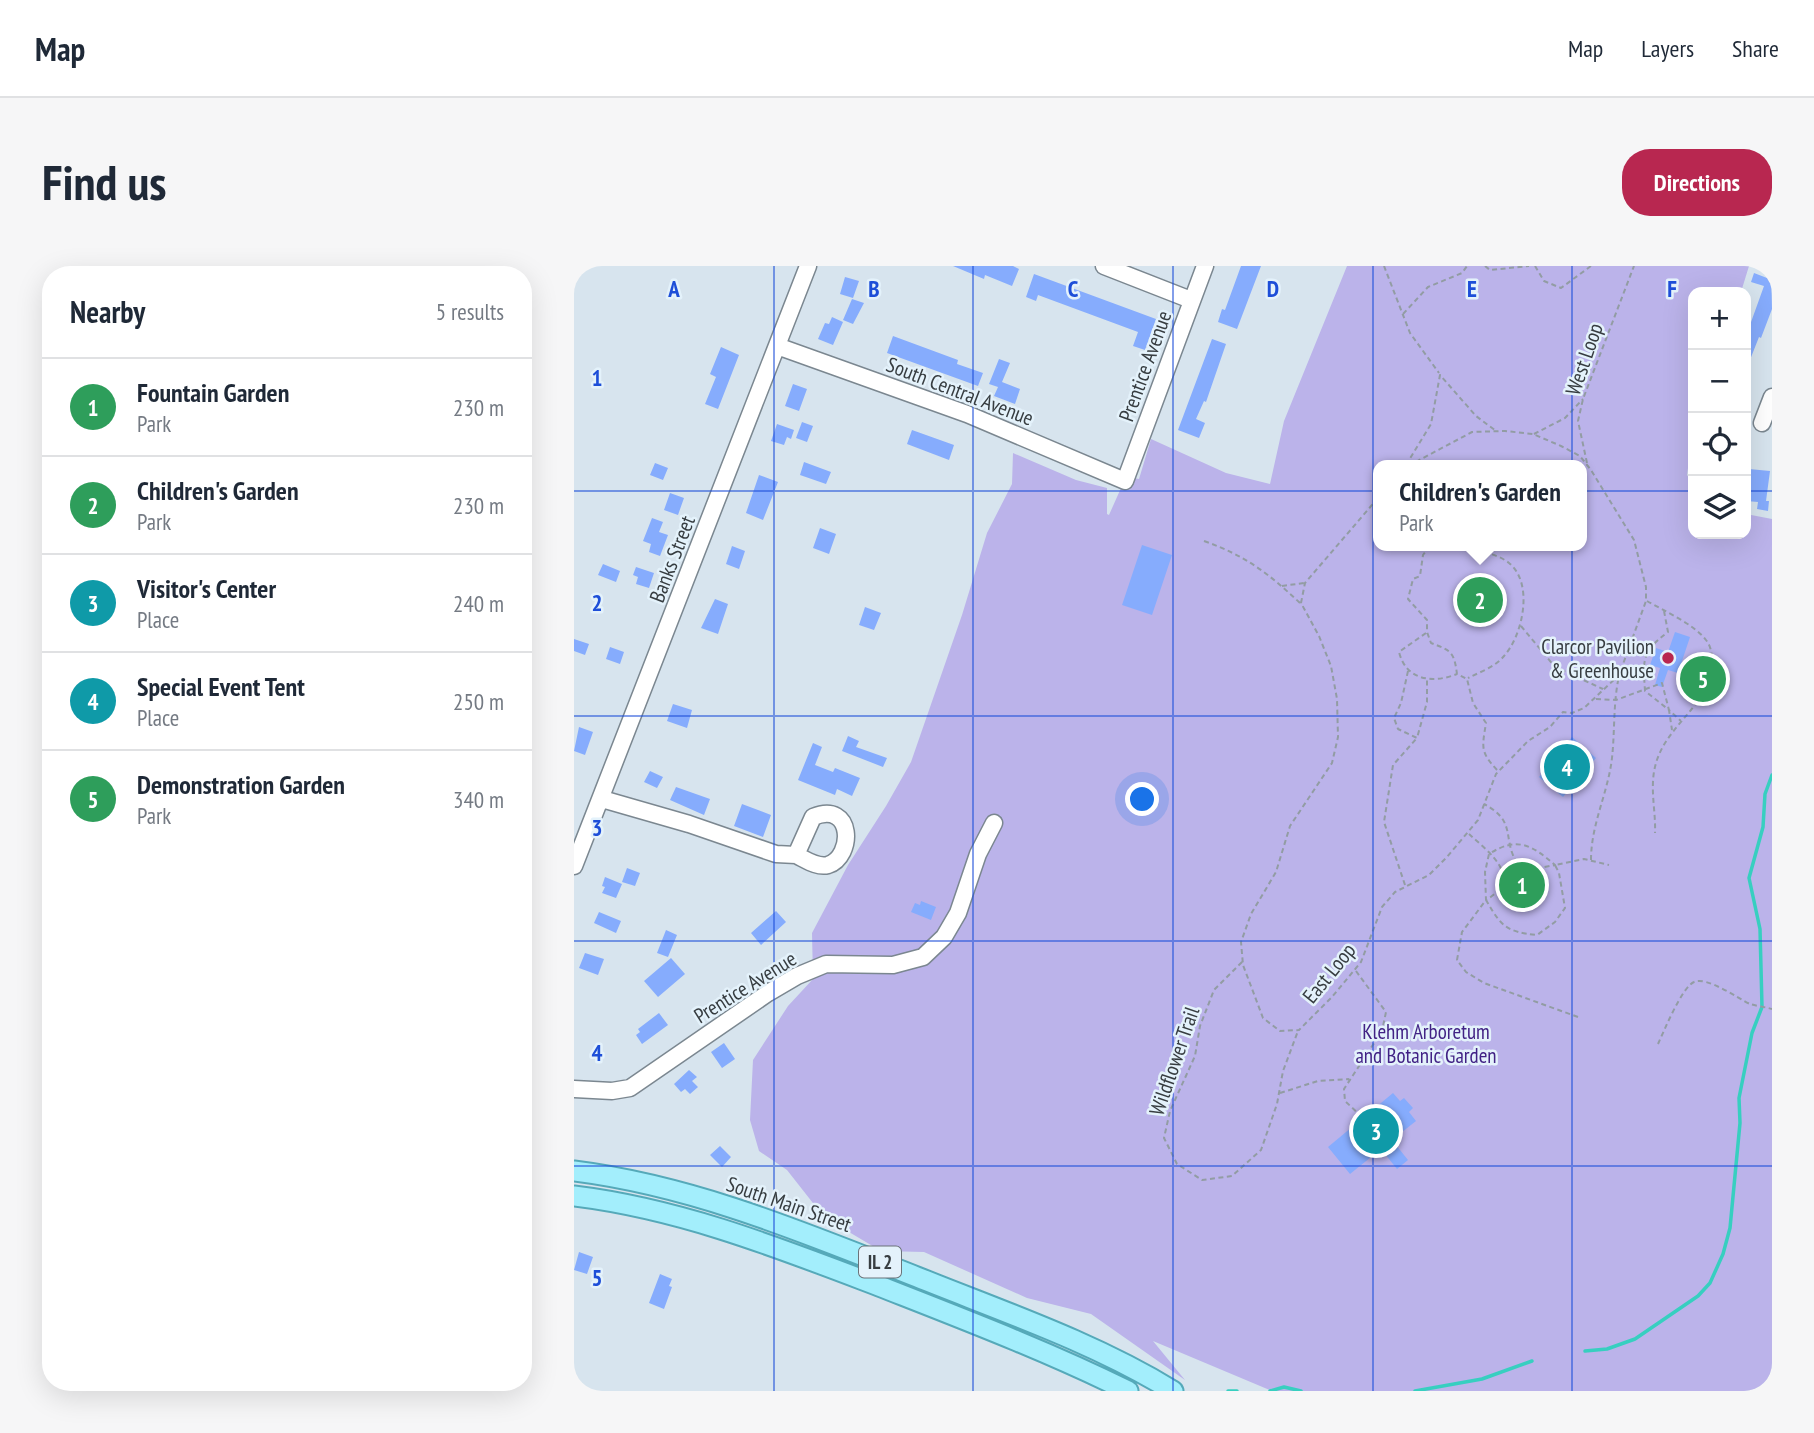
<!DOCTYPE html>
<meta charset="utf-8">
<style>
:root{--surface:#fff;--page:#f6f6f7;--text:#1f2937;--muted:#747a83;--line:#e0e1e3;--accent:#b82750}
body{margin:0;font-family:"PT Sans Narrow",sans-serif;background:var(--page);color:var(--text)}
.controls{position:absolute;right:21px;top:21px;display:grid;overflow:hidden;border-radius:14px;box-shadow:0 7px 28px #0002}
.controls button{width:63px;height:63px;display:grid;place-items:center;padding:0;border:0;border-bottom:2px solid var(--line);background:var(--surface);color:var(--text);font:35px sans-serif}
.you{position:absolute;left:569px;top:534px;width:24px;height:24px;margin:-18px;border:5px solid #fff;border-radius:50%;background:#1a73e8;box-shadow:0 0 0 10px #1a73e833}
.badge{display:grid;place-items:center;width:46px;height:46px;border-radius:50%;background:var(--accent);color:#fff;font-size:23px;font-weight:700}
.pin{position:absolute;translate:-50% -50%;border:4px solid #fff;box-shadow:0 2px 7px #0006}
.popup{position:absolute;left:799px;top:194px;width:214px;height:91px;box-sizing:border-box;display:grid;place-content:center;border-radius:14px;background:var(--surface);filter:drop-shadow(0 2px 5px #0005);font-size:23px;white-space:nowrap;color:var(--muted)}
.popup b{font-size:26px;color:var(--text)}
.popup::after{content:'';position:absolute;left:50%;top:100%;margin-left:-14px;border:14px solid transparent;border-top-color:var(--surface)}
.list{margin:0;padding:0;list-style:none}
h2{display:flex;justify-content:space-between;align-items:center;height:91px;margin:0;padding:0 28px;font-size:30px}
h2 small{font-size:23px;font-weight:400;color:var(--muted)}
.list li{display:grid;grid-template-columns:46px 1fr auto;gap:21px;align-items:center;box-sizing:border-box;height:98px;padding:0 28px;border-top:2px solid var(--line)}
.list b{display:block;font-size:26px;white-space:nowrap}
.list p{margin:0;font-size:23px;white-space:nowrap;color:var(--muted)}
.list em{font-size:23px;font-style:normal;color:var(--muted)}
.icon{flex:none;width:38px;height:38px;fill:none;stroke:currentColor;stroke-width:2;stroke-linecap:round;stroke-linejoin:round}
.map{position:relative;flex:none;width:1198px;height:1125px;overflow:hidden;border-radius:28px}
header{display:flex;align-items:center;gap:42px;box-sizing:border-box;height:98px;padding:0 35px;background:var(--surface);border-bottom:2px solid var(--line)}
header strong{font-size:33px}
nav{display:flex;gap:38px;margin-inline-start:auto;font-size:24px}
.intro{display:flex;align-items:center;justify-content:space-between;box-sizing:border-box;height:168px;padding:0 42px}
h1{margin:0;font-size:49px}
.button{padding:18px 32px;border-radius:28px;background:var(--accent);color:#fff;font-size:24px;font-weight:700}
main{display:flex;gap:42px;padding:0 42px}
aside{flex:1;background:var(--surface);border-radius:28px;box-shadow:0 7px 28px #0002}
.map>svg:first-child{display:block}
.green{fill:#bbb3ea;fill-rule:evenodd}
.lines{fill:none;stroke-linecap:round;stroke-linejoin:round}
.stream{stroke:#37cfc0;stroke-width:3.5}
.building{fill:#86acfd}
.minor-casing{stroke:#7b8790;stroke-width:19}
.major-casing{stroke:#55a9b9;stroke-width:23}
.path{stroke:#929ca3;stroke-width:2;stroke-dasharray:5 3.5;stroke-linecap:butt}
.minor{stroke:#fff;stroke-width:16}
.major{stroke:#a3eefc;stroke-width:19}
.grid{fill:none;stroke:#1d4ed8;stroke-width:2;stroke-opacity:0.55}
.poi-dot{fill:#b82750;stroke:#e4f2fb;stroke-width:2.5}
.labels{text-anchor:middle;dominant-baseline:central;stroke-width:5;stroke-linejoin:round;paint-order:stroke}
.shield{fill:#e4f2fb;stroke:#6b7379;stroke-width:2}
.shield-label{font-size:19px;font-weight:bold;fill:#373d41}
.street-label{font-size:21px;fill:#373d41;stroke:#e4f2fb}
.poi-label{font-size:21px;fill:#373d41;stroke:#e4f2fb;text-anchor:end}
.park-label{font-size:21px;fill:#412285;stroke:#e4f2fb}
.grid-label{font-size:23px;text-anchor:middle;font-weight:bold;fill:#1d4ed8;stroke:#e4f2fb;stroke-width:5;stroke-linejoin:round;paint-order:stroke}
</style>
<header>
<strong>Map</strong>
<nav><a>Map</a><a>Layers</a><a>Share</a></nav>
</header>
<div class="intro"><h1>Find us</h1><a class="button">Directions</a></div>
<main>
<aside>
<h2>Nearby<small>5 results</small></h2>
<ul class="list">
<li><span class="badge" style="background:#2e9e5b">1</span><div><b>Fountain Garden</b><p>Park</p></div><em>230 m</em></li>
<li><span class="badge" style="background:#2e9e5b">2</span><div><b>Children's Garden</b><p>Park</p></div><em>230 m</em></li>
<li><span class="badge" style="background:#0f9aa8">3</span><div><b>Visitor's Center</b><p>Place</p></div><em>240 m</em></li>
<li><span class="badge" style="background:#0f9aa8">4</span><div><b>Special Event Tent</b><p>Place</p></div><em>250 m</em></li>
<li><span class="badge" style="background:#2e9e5b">5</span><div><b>Demonstration Garden</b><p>Park</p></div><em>340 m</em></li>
</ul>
</aside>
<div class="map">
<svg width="1198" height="1125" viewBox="0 0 1198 1125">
<rect width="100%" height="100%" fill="#d7e4ee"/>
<path class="green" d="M773 0H1175L1167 26H1119V167L1113 209 1119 217V268H1172V248L1198 253V1125H698L579 1075 611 1114 517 1048 453 1032 350 986 307 985 275 966 257 960 213 904 185 885 176 854 179 794 214 740 239 713 238 667 274 599 312 540 337 496 388 349 413 267 438 218 439 187 502 214 533 222V248L535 249 547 222 560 212 565 213 577 173 652 207 696 218 710 155ZM804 199H1007V280H804Z"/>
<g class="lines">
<path class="stream" d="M1011 1085 1033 1083 1061 1073 1124 1030 1136 1017 1149 988 1156 962 1166 857 1165 832 1178 767 1188 741 1186 663 1175 612 1189 561 1191 528 1198 509
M654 1125H663
M696 1125 710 1121 727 1125
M841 1125 908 1113 958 1095"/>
</g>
<path class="building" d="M379 0H439L445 3 438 20 411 9 410 13Z
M667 0H687L663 63 644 56 648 43 651 44Z
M1197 1 1198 43 1187 72 1185 71 1172 104V70L1190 20 1177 16 1180 7 1193 12Z
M460 8 582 53 571 84 559 80 564 66 464 29 462 35 452 31Z
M271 11 285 15 279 32 266 28Z
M278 33 290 37 279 58 269 54Z
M258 51 269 56 259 79 244 73 251 57 255 58Z
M319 70 384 94 383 98 409 107 404 120 313 87Z
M638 73 652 78 632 136 630 135 622 153 631 157 625 172 604 164Z
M147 81 165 89 144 143 131 138 142 111 136 108Z
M425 93 436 97 428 116 446 123 441 138 420 130 424 121 415 118Z
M219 118 233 123 225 145 211 140Z
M228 156 239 160 233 176 222 172Z
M203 158 220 164 217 173 213 171 210 179 197 175Z
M338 164 380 179 375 194 333 178Z
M230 196 257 206 252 218 226 209Z
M81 197 94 202 89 214 76 209Z
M1175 203 1196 205 1192 235H1195L1194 245 1183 243 1184 236 1172 235Z
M185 209 204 216 189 254 172 247Z
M96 227 110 232 104 249 90 244Z
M78 252 89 256 85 266 94 269 86 290 75 286 77 278 69 275Z
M246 262 262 268 255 288 239 282Z
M568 279 598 289 578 349 548 339Z
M158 280 171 285 165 303 152 298Z
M29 298 46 305 42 316 24 309Z
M62 301 80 307 75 322 62 318 64 311 59 309Z
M141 333 154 338 144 368 127 362Z
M291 341 307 347 300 364 285 359Z
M1101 366 1116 371 1104 407 1094 404 1088 421 1081 419 1086 402 1076 399 1082 382 1094 386Z
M0 373 15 378 11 389 0 385Z
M36 381 50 386 46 398 32 393Z
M99 438 118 444 113 462 93 455Z
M5 461 19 466 11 489 0 485Z
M274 470 285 475 282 481 313 492 309 501 268 485Z
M998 471 1022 492 989 531 965 511Z
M239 477 248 481 241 499 259 506 261 502 286 512 278 530 263 523 261 529 224 514Z
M76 505 89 511 83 522 70 516Z
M102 521 136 533 130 549 96 534Z
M168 538 197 549 189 571 160 560Z
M53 602 66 607 61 620 48 616Z
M31 611 48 618 42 632 28 627 31 621 28 620Z
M347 635 362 641 357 654 337 646 341 637 346 639Z
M202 645 212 656 187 679 177 667Z
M25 646 47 655 42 667 20 657Z
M92 664 103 669 94 691 83 687Z
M11 687 30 693 24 709 5 702Z
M97 692 111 708 84 731 70 715Z
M85 747 94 759 68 778 62 769 66 766 64 763Z
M150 777 161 793 148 802 137 786Z
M115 804 123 811 118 815 124 821 116 828 111 823 107 826 100 818Z
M819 827 826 835 830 832 839 842 835 846 842 855 818 874 834 894 823 903 807 883 776 908 754 881Z
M146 880 157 891 148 901 136 889Z
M5 986 19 991 13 1008 0 1004Z
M86 1008 98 1013 95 1020 98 1021 90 1043 75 1037Z"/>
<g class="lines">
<g class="minor-casing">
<path id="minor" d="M530 0 617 34
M203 80 393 148 551 215 631 0
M1188 157 1198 131
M28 533 115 558 202 588 222 589 239 551C280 534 280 591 254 599 243 602 231 593 222 589
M0 600 234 0
M0 823 38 825 56 822 194 727 223 710 252 698 319 699 349 691 370 671 384 647 404 588 420 557"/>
</g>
<g class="major-casing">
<path id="major" d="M0 905C120 920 231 967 343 1011 430 1046 519 1076 599 1125
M0 930C107 943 205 982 305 1020 389 1053 473 1085 554 1125"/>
</g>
<path class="path" d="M810 0 836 67 865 107
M911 0 916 4 955 0
M961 0 970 15 987 22 1017 0
M829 48 854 21 888 7 893 0
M960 168 991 152 1009 133
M1013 197 1004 155 1009 133 1060 0
M832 199 857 158 866 109 902 150 922 165
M804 232 731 317 727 337 745 370 757 400 763 433 764 471 758 497 716 560 702 606 677 648 667 676 669 699 689 752 706 765 725 764 758 731 787 696 808 641 821 626 855 609 873 591 904 554 922 508 954 475 976 461 989 446 998 447 1010 442 1045 409 1072 335V321L1060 274 1017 204 1006 190 987 180 959 168 931 165 898 166 836 199
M630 275C672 290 694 307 726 337
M856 280 849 289 846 310 839 313 834 333 853 354V366L857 377C878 385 880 386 883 408L893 413 899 437 912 457C908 482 906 486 924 505
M885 280C900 284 923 287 935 297 960 317 949 369 930 390 921 401 906 406 894 412
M708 320 730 317
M1073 335C1090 345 1120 358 1132 374 1147 393 1130 428 1117 444 1103 461 1088 476 1082 497 1075 521 1082 544 1081 567
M1090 345 1094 366C1067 386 1069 394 1071 425L1095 444 1098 464
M947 360 981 401 1029 423
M852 367 825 386C832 414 858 418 883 408
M834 405 827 437 820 452 824 463 843 472 853 436V411
M1022 433 1042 434 1088 417 1095 444 1107 455
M895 568C916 587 950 612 912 634L911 606 915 588C943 570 958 579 981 599L960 603 944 599C927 572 944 556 910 538
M1017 594C1017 558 1034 527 1038 492 1041 465 1039 437 1045 410
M931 609 943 599
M831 619 810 556 819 499 843 472
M668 696 640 724 626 760 621 790 596 845 590 872 603 898 628 914 658 910 687 884 703 838 709 805 724 765
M782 705 812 746 808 765 770 823 771 835 788 851
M1004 751 910 717 892 706 883 694 888 666 912 634C927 660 932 666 963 669L981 656 991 642 985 607 981 599 1010 593 1035 599
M1084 778C1090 765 1108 721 1120 716 1133 710 1165 733 1176 738 1183 740 1191 741 1198 743
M706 827 744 815 775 813"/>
<use href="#minor" class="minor"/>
<use href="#major" class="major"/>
</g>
<path class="grid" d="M200 0V1125M399 0V1125M599 0V1125M799 0V1125M998 0V1125M0 225H1119M1172 225H1198M0 450H1198M0 675H1198M0 900H1198"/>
<circle class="poi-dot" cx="1094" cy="392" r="7"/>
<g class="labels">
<rect class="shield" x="285" y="980.5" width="42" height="31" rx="5"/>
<g class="shield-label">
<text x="306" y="996">IL 2</text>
</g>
<g class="street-label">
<text transform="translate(1010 93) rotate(-71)">West Loop</text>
<text transform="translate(571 100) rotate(-70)">Prentice Avenue</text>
<text transform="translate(386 125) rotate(21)">South Central Avenue</text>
<text transform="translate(98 293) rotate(-69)">Banks Street</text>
<text transform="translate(755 707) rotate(-51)">East Loop</text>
<text transform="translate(171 721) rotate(-32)">Prentice Avenue</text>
<text transform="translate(600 795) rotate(-71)">Wildflower Trail</text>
<text transform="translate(215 938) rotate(19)">South Main Street</text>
</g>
<g class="poi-label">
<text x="1080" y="380">Clarcor Pavilion<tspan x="1080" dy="24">&amp; Greenhouse</tspan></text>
</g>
<g class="park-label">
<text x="852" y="765">Klehm Arboretum<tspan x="852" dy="24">and Botanic Garden</tspan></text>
</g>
</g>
<g class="grid-label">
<text x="100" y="31">A</text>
<text x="300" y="31">B</text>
<text x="499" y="31">C</text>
<text x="699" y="31">D</text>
<text x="898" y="31">E</text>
<text x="1098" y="31">F</text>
<text x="23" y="120">1</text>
<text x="23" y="345">2</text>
<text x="23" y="570">3</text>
<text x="23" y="795">4</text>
<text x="23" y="1020">5</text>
</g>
</svg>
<div class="controls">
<button>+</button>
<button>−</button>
<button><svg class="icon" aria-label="locate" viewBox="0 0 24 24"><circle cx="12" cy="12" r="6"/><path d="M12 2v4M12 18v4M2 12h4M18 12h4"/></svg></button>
<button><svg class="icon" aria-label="layers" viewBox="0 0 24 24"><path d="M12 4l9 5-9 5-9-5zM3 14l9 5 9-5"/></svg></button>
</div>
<div class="you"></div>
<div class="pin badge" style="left:948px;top:619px;background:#2e9e5b">1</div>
<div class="pin badge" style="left:906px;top:334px;background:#2e9e5b">2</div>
<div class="popup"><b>Children's Garden</b>Park</div>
<div class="pin badge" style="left:802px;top:865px;background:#0f9aa8">3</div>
<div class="pin badge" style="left:993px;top:501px;background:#0f9aa8">4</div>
<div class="pin badge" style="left:1129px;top:413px;background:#2e9e5b">5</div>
</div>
</main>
